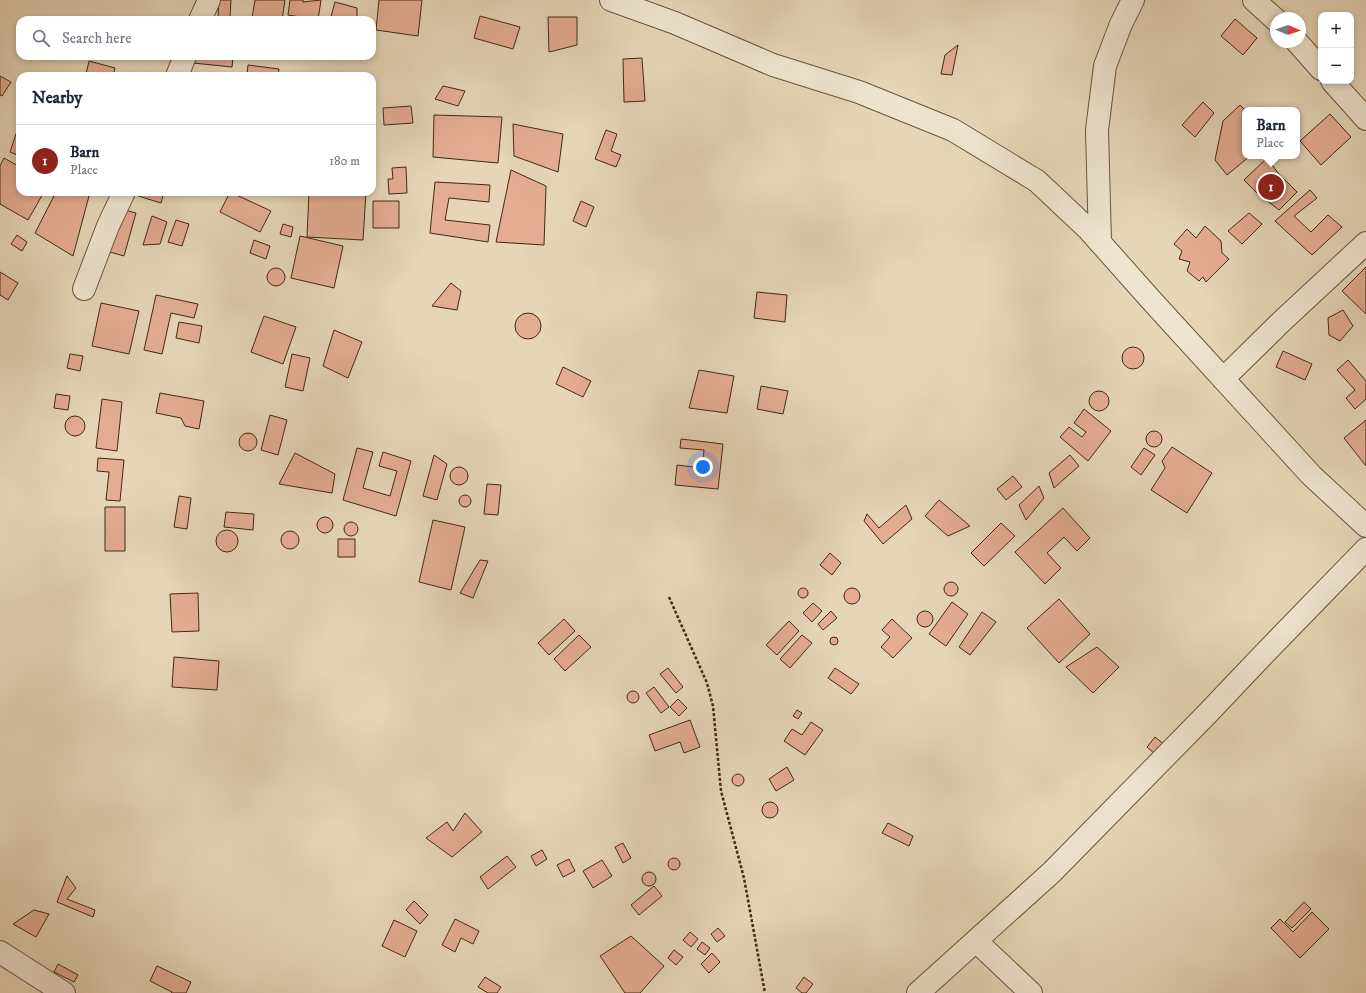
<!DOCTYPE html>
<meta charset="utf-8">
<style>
:root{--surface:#fff;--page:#f2f2f3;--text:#1f2937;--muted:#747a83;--line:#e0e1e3;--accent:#8f2418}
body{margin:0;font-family:"IM FELL DW Pica",serif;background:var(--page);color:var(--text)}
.controls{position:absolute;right:12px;top:12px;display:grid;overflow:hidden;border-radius:8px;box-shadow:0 2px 6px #0003}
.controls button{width:36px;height:36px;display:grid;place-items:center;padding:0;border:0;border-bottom:1px solid var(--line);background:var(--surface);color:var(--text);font:20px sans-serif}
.compass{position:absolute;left:1270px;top:12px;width:36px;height:36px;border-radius:50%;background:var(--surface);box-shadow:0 2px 6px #0003;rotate:92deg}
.you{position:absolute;left:703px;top:467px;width:14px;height:14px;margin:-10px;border:3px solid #fff;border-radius:50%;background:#1a73e8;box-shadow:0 0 0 6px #1a73e833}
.badge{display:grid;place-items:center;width:26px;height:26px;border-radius:50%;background:var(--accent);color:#fff;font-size:13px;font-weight:700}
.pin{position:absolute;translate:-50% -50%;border:2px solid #fff;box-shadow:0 1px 4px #0006}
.popup{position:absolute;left:1242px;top:107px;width:58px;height:52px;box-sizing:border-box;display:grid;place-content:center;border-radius:8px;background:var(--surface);filter:drop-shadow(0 1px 3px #0005);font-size:13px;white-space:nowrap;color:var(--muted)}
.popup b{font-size:15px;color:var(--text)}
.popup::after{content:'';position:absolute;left:50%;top:100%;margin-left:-8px;border:8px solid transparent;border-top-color:var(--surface)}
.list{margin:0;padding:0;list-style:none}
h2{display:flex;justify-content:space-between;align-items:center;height:52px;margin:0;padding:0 16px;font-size:17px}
h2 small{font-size:13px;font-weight:400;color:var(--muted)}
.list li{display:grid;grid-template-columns:26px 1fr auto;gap:12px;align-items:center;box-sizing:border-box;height:72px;padding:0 16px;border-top:1px solid var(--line)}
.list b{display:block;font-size:15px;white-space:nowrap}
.list p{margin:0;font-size:13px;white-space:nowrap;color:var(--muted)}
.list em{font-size:13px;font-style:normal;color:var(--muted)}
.icon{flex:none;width:22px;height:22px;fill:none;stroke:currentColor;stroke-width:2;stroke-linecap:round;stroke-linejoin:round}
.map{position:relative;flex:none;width:1366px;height:993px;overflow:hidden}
.search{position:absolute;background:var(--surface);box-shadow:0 2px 6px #0003;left:16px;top:16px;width:360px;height:44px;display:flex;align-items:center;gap:10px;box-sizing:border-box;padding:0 14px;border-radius:12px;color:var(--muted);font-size:15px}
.panel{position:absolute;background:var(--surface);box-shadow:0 2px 6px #0003;left:16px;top:72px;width:360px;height:124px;border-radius:12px}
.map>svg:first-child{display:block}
.building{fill:#e4ad92;stroke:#432813}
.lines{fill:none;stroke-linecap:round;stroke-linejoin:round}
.street-casing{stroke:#6c543c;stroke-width:24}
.path{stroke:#432813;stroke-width:2.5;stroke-dasharray:3 2;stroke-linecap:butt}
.street{stroke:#efe4d0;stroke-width:22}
</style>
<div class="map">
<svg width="1366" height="993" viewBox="0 0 1366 993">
<rect width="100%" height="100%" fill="#e6d6b7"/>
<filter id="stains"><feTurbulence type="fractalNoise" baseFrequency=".005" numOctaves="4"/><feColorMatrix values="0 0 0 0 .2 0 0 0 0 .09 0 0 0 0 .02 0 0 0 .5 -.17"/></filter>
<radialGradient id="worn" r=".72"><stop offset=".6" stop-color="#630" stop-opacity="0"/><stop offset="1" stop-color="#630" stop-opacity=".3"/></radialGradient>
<path class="building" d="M219 0H231L230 17H218Z
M255 0H285L282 20H262L252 18Z
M290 0H303V2L321 0 318 20 288 15Z
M379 0H422L418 36 376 30Z
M335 2 357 8V20H330Z
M480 16 520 27 513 49 474 38Z
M548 17H577V45L549 52Z
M1235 19 1257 38 1243 55 1221 36Z
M958 45 952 75 941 74 945 55Z
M194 56H233L232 67 193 63Z
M642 58 645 101 624 102 623 59Z
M89 61 115 68 113 76H93L86 74Z
M248 65 279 69 278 76H247Z
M0 76 11 82 2 96 0 95Z
M443 86 465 91 458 106 435 99Z
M1203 102 1214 113 1195 137 1182 125Z
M1240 105 1245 110V156H1250L1227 175 1215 160 1223 121Z
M411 106 413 123 384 125 383 108Z
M1330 114 1351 137 1321 165 1300 141Z
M434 115 502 117 498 163 433 157Z
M513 124 563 134 558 172 514 156Z
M19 125H20V156L10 152Z
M606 130 617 134 611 151 621 155 616 167 595 159Z
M4 158 20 167V192H44L28 220 0 204V166Z
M1267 158 1278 173 1297 192 1279 210 1256 192 1244 180Z
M406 167 407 193 389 194 388 179H393L392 168Z
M511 170 546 186 544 245 496 242Z
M435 182 490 185 489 202 449 198 445 220 490 225 488 242 430 233Z
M1310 190 1317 198 1294 216 1311 232 1328 215 1342 227 1312 255 1275 221Z
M56 192H79L89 196 73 256 35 233Z
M133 192H164L161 203 132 194Z
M230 192 271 211 260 232 220 212Z
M309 192H366L363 240 307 237Z
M373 201H399V228H373Z
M581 201 594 207 586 227 573 221Z
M117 208 136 213 124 256 106 251Z
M1249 213 1262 224 1242 244 1228 231Z
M152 216 167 222 160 244 143 245Z
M176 220 189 224 182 246 168 242Z
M283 224 293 227 291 237 280 234Z
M1205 226 1221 241 1222 253 1229 259 1206 282 1203 277 1199 281 1187 271 1190 262 1179 259 1182 251 1174 244 1187 229 1196 238Z
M17 235 27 242 22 251 11 244Z
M300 236 343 246 334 288 291 278Z
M254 240 270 246 266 259 250 253Z
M1366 267V314L1342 291Z
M267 277a9 9 0 1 1 18 0a9 9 0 1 1-18 0Z
M0 272 18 283 8 300 0 295Z
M451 283 461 291 457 310 432 306Z
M757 292 787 295 785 322 754 318Z
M156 295 198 304 194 318 171 313 162 354 144 350Z
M101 303 139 311 129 354 92 346Z
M1343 310 1353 326 1340 341 1329 335 1328 318Z
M515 326a13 13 0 1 1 26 0a13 13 0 1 1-26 0Z
M264 316 296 327 283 364 251 352Z
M179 322 202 326 199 343 176 338Z
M334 330 362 342 348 378 323 366Z
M1122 358a11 11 0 1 1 22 0a11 11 0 1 1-22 0Z
M1283 351 1312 364 1305 380 1276 367Z
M70 354 83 356 80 371 67 368Z
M292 354 310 358 303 391 285 387Z
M1348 360 1366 381V399L1355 409 1346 398 1355 390 1337 370Z
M563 367 591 381 583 397 556 384Z
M699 370 734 376 727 413 689 408Z
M761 386 788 391 783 414 757 409Z
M1089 401a10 10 0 1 1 20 0a10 10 0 1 1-20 0Z
M160 393 204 401 199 429 185 426 181 418 156 413Z
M56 394 70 396 68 410 54 408Z
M102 399 122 402 117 451 96 448Z
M1084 409 1111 431 1088 461 1060 437 1069 427 1082 437 1086 432 1074 423Z
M270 415 287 420 278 455 261 450Z
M65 426a10 10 0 1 1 20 0a10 10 0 1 1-20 0Z
M1366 420V466L1344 438Z
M1146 439a8 8 0 1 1 16 0a8 8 0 1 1-16 0Z
M239 442a9 9 0 1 1 18 0a9 9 0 1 1-18 0Z
M681 439 723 444 718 489 675 485 677 465 702 468 704 450 680 448Z
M1172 447 1212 473 1187 513 1151 490 1165 468 1162 461Z
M357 448 373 452 363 488 390 496 397 471 379 466 383 452 411 461 396 516 343 500Z
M1144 448 1155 455 1141 475 1131 467Z
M295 453 335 474 332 493 279 484Z
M434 455 447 464 437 500 423 496Z
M1070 455 1079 466 1054 488 1049 473Z
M98 458 124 460 120 501 106 500 109 472 97 471Z
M450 476a9 9 0 1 1 18 0a9 9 0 1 1-18 0Z
M1013 476 1022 487 1006 500 997 489Z
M487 484 501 485 498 515 484 514Z
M1039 486 1044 498 1026 520 1019 505Z
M459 501a6 6 0 1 1 12 0a6 6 0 1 1-12 0Z
M179 496 191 498 187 529 174 527Z
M939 500 970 526 948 536 925 516Z
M906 505 912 519 883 544 864 521 867 514 879 528Z
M105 507H125V551H105Z
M1063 508 1090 538 1077 551 1064 537 1047 553 1061 568 1045 584 1015 552Z
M226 512 254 514 253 530 224 527Z
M317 525a8 8 0 1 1 16 0a8 8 0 1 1-16 0Z
M433 520 465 527 451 590 419 582Z
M344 529a7 7 0 1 1 14 0a7 7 0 1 1-14 0Z
M1001 523 1015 536 984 566 971 553Z
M216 541a11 11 0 1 1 22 0a11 11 0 1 1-22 0Z
M281 540a9 9 0 1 1 18 0a9 9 0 1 1-18 0Z
M338 539H355V557H338Z
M830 553 841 563 832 575 820 565Z
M480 560 488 561 473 598 460 593Z
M944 589a7 7 0 1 1 14 0a7 7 0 1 1-14 0Z
M844 596a8 8 0 1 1 16 0a8 8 0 1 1-16 0Z
M798 593a5 5 0 1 1 10 0a5 5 0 1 1-10 0Z
M198 593 199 631 172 632 170 594Z
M1059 599 1090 634 1059 663 1027 628Z
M952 602 968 614 946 646 929 634Z
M813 603 822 611 812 622 803 613Z
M917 619a8 8 0 1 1 16 0a8 8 0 1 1-16 0Z
M831 611 837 618 823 630 818 624Z
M982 612 996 622 970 655 959 647Z
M564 619 575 631 549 655 538 643Z
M892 619 912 638 893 658 881 647 890 637 882 630Z
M789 621 799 631 777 655 766 645Z
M579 635 591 647 565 671 554 659Z
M802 635 812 643 790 668 780 659Z
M830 641a4 4 0 1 1 8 0a4 4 0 1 1-8 0Z
M1097 647 1119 667 1093 693 1066 667Z
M174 657 219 661 217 690 172 687Z
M668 668 683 687 676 693 660 674Z
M835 668 859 684 851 694 828 678Z
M654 687 669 707 661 713 646 693Z
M627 697a6 6 0 1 1 12 0a6 6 0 1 1-12 0Z
M678 699 687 708 679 716 670 707Z
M797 710 802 713 798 719 793 716Z
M690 720 700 747 684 753 680 742 655 751 649 735Z
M811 722 823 730 805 755 784 741 792 729 802 735Z
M1155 737 1165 745 1156 755 1147 747Z
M787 767 794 780 776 791 769 779Z
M732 780a6 6 0 1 1 12 0a6 6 0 1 1-12 0Z
M762 810a8 8 0 1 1 16 0a8 8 0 1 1-16 0Z
M465 813 482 832 452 857 426 838 447 822 453 831Z
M888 823 913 836 909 846 882 833Z
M623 843 631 858 623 863 615 847Z
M542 850 547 859 536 866 531 856Z
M507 856 516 867 488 889 480 877Z
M668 864a6 6 0 1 1 12 0a6 6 0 1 1-12 0Z
M569 859 575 871 563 877 557 865Z
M602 860 612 876 593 888 583 871Z
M642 879a7 7 0 1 1 14 0a7 7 0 1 1-14 0Z
M67 876 76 888 67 899 95 910 93 917 57 902Z
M654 886 662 896 639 915 631 905Z
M414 901 428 915 420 924 406 910Z
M1304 902 1311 909 1292 928 1285 922Z
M34 910 49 914 36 937 13 924Z
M1312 912 1329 929 1300 958 1271 928 1280 919 1293 932Z
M455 919 479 931 473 944 461 938 455 952 442 945Z
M394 920 417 931 405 957 382 946Z
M718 928 725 936 717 942 711 934Z
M690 932 698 939 691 947 683 940Z
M631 936 664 966 640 993H625L600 956Z
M702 942 710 948 705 955 697 949Z
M674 950 683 957 676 965 668 958Z
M712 953 720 962 709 973 701 964Z
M58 964 78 975 74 982 54 972Z
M157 966 191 982 186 993H171L172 992 150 981Z
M485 977 501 987 497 993H488L478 987Z
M804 977 813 984 806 993H802L796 988Z"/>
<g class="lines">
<g class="street-casing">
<path id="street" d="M611 0 675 23 773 65 859 92 953 130 1037 181 1088 229 1152 301 1311 475 1366 526
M1254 0 1276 20
M200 20 209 0
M1297 42 1321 69
M177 76 185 56
M1332 81 1366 119
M1100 242 1097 130 1105 66 1121 24 1133 0
M84 289 108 226 124 192
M1223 379 1281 322 1366 243
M976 941 1031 993
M0 952 64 993
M918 993 1052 872 1207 714 1264 654 1366 549"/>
</g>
<path class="path" d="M669 597 707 683 713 706 721 791 744 878 765 993"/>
<use href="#street" class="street"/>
</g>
<rect width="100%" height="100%" filter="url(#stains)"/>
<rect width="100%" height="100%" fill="url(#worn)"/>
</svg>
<div class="controls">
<button>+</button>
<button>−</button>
</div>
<svg class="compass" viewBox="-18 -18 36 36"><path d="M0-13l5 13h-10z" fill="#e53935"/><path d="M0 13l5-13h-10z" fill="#747a83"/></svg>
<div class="you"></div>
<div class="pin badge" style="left:1271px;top:187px">1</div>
<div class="popup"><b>Barn</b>Place</div>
<div class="search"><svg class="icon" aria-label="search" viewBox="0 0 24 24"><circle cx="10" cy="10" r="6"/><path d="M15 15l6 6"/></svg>Search here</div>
<section class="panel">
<h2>Nearby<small></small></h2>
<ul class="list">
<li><span class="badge">1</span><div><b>Barn</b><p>Place</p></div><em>180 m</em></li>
</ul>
</section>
</div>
